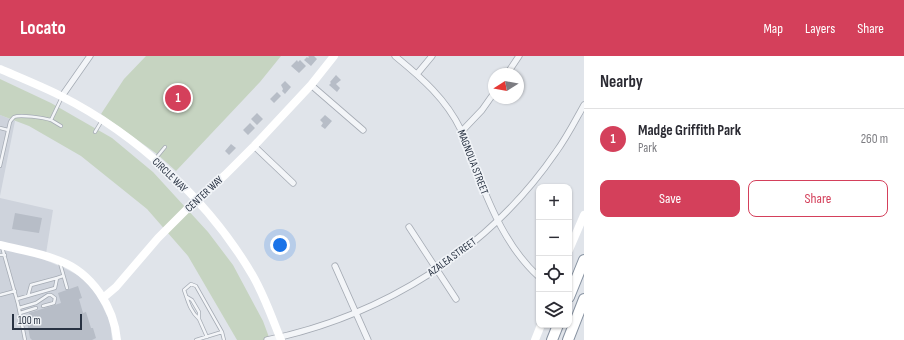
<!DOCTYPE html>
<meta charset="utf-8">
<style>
:root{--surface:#fff;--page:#f2f2f3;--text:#2b2b33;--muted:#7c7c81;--line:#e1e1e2;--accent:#d4405b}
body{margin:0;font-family:"Sofia Sans Condensed",sans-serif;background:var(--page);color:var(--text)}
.controls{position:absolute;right:12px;bottom:12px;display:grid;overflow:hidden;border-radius:8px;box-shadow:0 1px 3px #0004}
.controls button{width:36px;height:36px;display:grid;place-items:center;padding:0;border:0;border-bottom:1px solid var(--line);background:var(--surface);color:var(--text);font:20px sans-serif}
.compass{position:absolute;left:488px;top:12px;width:36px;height:36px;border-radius:50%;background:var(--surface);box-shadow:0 1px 3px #0004;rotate:259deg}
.scale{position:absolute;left:12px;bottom:10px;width:70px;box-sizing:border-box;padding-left:4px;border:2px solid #283242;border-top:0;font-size:11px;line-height:14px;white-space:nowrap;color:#283242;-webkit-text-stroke:3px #f0f3f7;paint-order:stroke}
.you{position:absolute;left:280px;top:189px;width:14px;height:14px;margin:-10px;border:3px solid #fff;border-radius:50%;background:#1a73e8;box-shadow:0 0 0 6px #1a73e833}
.badge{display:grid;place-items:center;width:26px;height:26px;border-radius:50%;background:var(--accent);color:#fff;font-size:13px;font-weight:700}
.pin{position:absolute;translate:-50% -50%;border:2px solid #fff;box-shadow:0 1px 4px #0006}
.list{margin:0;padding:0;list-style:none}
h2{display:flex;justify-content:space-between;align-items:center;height:52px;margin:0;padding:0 16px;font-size:17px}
h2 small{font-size:13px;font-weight:400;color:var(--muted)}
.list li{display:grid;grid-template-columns:26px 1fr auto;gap:12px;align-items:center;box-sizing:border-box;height:60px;padding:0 16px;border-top:1px solid var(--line)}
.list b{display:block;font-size:15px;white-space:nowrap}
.list p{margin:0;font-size:13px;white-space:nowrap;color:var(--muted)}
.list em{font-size:13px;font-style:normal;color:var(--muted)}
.actions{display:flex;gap:8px;padding:12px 16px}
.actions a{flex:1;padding:9px 0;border:1px solid var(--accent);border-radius:8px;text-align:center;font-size:14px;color:var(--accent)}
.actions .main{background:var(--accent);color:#fff}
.icon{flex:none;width:22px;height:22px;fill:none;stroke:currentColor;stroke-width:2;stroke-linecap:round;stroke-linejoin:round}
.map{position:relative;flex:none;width:584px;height:284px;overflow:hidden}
header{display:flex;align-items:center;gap:24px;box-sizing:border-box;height:56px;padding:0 20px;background:var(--accent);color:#fff}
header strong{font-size:19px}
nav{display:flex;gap:22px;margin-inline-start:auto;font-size:14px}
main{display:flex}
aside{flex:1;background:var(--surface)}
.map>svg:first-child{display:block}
.built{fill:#ced3dc}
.green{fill:#c6d4c1}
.building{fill:#b7bdc7}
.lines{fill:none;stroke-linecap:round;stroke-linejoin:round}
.lane-casing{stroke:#a5abb4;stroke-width:4}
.street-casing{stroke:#a5abb4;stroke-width:7}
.highway-casing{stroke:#8792a1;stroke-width:12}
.lane{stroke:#f3f5f8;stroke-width:2.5}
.street{stroke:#f3f5f8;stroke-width:5.5}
.secondary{stroke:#fff;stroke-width:8}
.highway{stroke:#fff;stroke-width:10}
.labels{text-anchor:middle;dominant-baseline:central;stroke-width:3.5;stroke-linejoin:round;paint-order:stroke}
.street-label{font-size:11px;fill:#283242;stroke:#f0f3f7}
</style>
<header>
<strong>Locato</strong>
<nav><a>Map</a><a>Layers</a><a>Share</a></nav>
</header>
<main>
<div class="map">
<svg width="584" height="284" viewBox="0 0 584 284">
<rect width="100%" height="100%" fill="#e0e4ea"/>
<path class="built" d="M0 59 15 65 0 140Z
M0 142 53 154 45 204 66 213 83 222 97 239 110 266 112 284H0Z"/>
<path class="green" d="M146 0H281L260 26 176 115 157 98 101 58 124 23Z
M0 23 51 47 112 82 153 116 208 176 233 209 263 265 270 284H237L188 200 147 153 81 100 29 70 0 59Z"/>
<path class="building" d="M308 0H314L317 3 311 10 304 4 307 1 308 2 309 1Z
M297 4 298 6 300 4 306 10 299 17 291 10Z
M336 19 341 24 336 28 340 32 337 36 329 29 331 27 330 26Z
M285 25 291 31 285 38 282 35 283 33 281 29Z
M277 36 281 40 274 47 270 43Z
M257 57 263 63 257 69 251 63Z
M325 59 332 65 325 73 321 70 323 67 320 64Z
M250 67 255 72 248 79 243 74Z
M231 88 236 92 229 99 225 95Z
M15 157 42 162 39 177 12 173Z
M78 230 82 242 79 243 83 257 86 256 91 272H93L96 282 92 284H32L30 282 26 260 29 258V257L61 247 58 237Z"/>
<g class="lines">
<g class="lane-casing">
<path id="lane" d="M61 70 51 64 62 41
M0 72 8 74
M95 76 101 66
M156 102 165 91
M0 110 10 66C11 64 12 63 14 61 20 58 44 62 51 64
M2 191 18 248 25 284
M0 199H5
M60 207 67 232
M0 239 15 235
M28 240 31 229 57 222
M187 241 192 244 199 256V263L207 281
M17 243 55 232 57 222 63 220
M19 252 36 247 48 239H51L55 242 54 247 43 250
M20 257 36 252
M222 276 224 284
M196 284 222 276 196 230 191 228 184 234C188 245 190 255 199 263"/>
</g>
<g class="street-casing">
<path id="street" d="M395 0C422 22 446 43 461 74 468 87 471 101 476 114 491 153 508 193 539 221
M417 18 432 0
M507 18 519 0
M311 29 363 74
M62 40 90 0
M462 75 482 54 494 37
M254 90 293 127
M409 171 456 243
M335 210 368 284
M267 284C383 260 489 194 556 96 567 81 575 65 584 49"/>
</g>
<g class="highway-casing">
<path id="highway" d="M569 241 584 204
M552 284 558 269
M568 284 584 243"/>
</g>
<use href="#lane" class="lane"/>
<use href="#street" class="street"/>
<path class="secondary" d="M0 13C21 22 41 30 61 40 138 79 210 146 253 220 265 241 272 262 281 284
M0 189C20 194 41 197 60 205 92 217 114 251 117 284
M569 194 584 159
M103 242 116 231 158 182 196 144 225 119 254 90 311 29 334 0
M535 284 541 269"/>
<use href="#highway" class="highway"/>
</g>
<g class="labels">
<g class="street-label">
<text transform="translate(473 106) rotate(69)">MAGNOLIA STREET</text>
<text transform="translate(170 119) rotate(44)">CIRCLE WAY</text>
<text transform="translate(204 138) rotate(-43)">CENTER WAY</text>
<text transform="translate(452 201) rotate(-36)">AZALEA STREET</text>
</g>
</g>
</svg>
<div class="controls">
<button>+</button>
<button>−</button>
<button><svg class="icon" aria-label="locate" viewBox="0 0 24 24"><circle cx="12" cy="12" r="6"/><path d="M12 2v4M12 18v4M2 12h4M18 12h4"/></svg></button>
<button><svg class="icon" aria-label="layers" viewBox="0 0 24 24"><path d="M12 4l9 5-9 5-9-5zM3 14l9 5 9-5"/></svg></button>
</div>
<svg class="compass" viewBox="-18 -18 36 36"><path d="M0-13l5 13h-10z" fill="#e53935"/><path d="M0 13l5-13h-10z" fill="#7c7c81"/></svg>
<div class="scale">100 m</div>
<div class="you"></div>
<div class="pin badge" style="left:178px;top:42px">1</div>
</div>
<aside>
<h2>Nearby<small></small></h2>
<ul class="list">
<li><span class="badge">1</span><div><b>Madge Griffith Park</b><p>Park</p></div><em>260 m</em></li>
</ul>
<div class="actions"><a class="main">Save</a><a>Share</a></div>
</aside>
</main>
